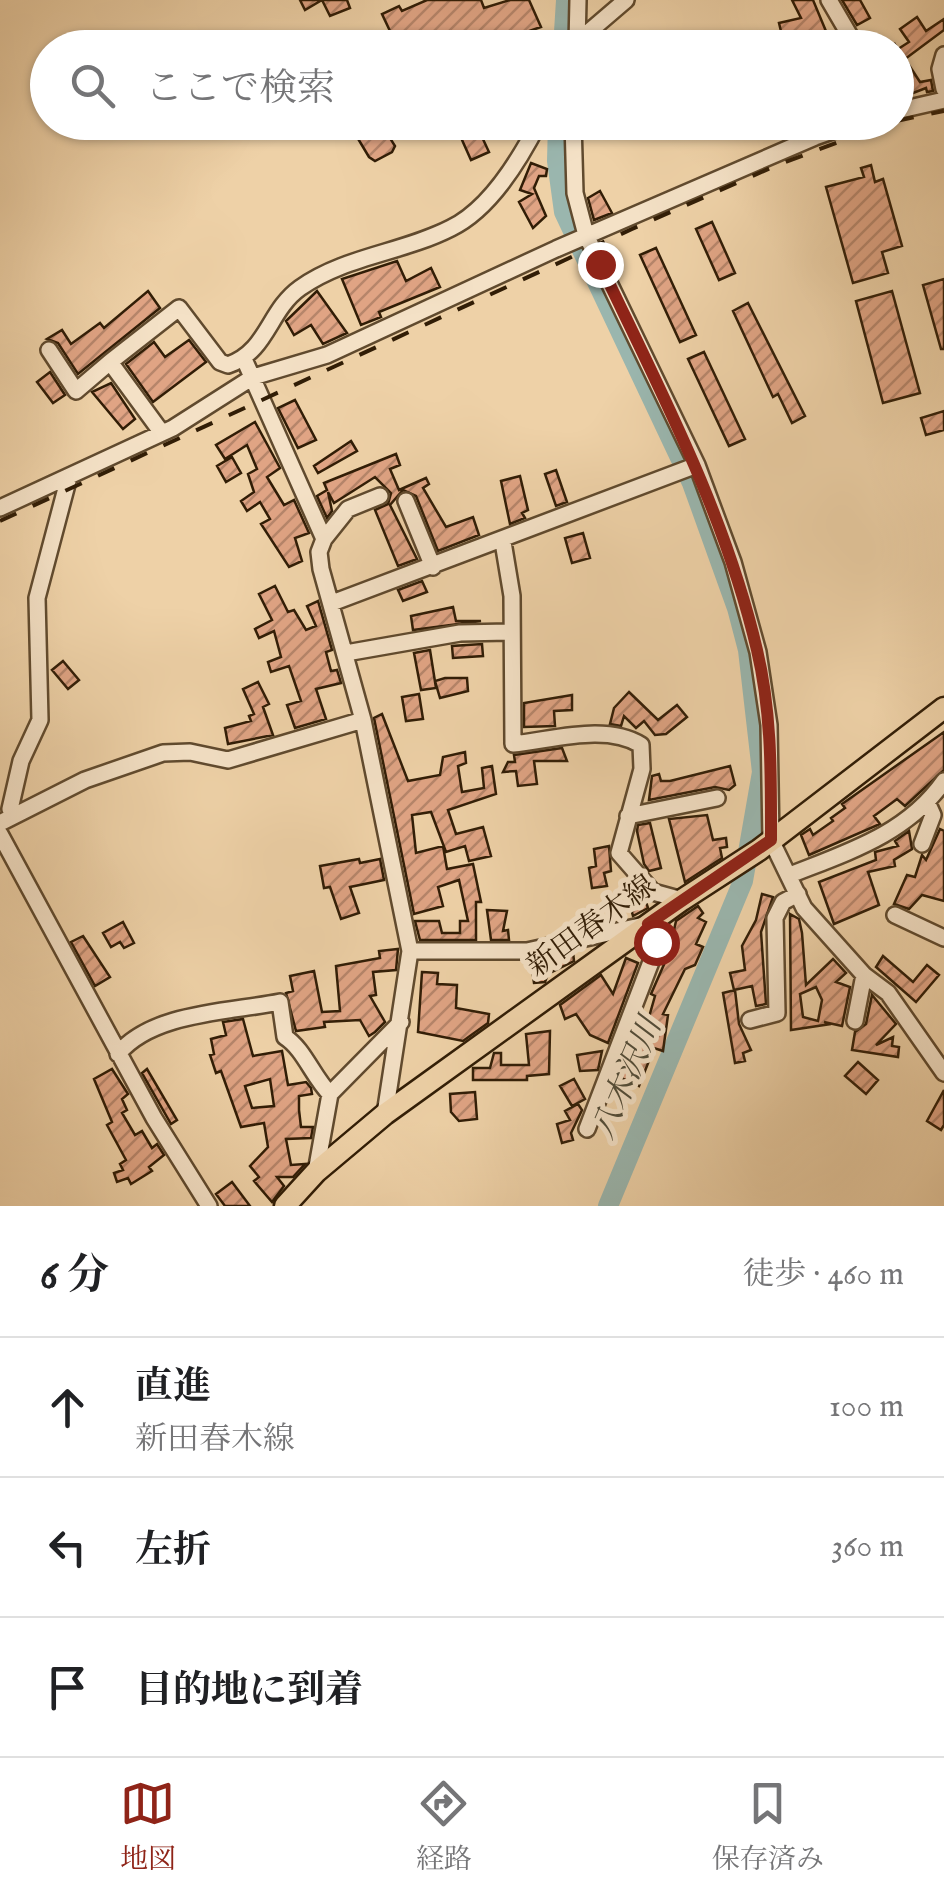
<!DOCTYPE html>
<html lang="ja">
<meta charset="utf-8">
<style>
:root{--surface:#fff;--page:#f6f6f6;--text:#202124;--muted:#757577;--line:#e0e0e0;--accent:#8f2418}
body{margin:0;font-family:"IM FELL English","Noto Serif JP",serif;background:var(--page);color:var(--text)}
.stop{position:absolute;width:30px;height:30px;margin:-22px;border:8px solid #8f2418;border-radius:50%;background:#fff}
.stop.end{background:#8f2418;border-color:#fff;box-shadow:0 2px 10px #0008}
.list{margin:0;padding:0;list-style:none}
h2{display:flex;justify-content:space-between;align-items:center;height:130px;margin:0;padding:0 40px;font-size:42px}
h2 small{font-size:32px;font-weight:400;color:var(--muted)}
.list li{display:grid;grid-template-columns:65px 1fr auto;gap:30px;align-items:center;box-sizing:border-box;height:140px;padding:0 40px;border-top:2px solid var(--line)}
.list b{display:block;font-size:38px;white-space:nowrap}
.list p{margin:0;font-size:32px;white-space:nowrap;color:var(--muted)}
.list em{font-size:32px;font-style:normal;color:var(--muted)}
.icon{flex:none;width:55px;height:55px;fill:none;stroke:currentColor;stroke-width:2;stroke-linecap:round;stroke-linejoin:round}
.map{position:relative;flex:none;width:944px;height:1206px;overflow:hidden}
.search{position:absolute;background:var(--surface);box-shadow:0 2px 8px #0004;left:30px;right:30px;top:30px;height:110px;display:flex;align-items:center;gap:25px;box-sizing:border-box;padding:0 35px;border-radius:55px;color:var(--muted);font-size:38px}
.sheet{height:550px;background:var(--surface)}
nav{display:flex;justify-content:space-around;align-items:center;box-sizing:border-box;height:140px;border-top:2px solid var(--line);background:var(--surface);font-size:28px;color:var(--muted)}
nav a{display:grid;justify-items:center;gap:5px}
nav .on{color:var(--accent)}
.map>svg:first-child{display:block}
.lines{fill:none;stroke-linecap:round;stroke-linejoin:round}
.river{stroke:#9ab6ae;stroke-width:20}
.building{fill:url(#building-hatch);stroke:#311d06;stroke-width:2.5;fill-rule:evenodd}
.minor-casing{stroke:#604a2e;stroke-width:20}
.major-casing{stroke:#311d06;stroke-width:25}
.minor{stroke:#f4e1c6;stroke-width:15}
.major{stroke:#eed1a7;stroke-width:20}
.rail{stroke:#311d06;stroke-width:4;stroke-dasharray:18 18;stroke-linecap:butt}
.route{stroke:#8f2418;stroke-width:12}
.labels{text-anchor:middle;dominant-baseline:central;stroke-width:10;stroke-linejoin:round;paint-order:stroke}
.street-label{font-size:30px;fill:#311d06;stroke:#f4e1c6}
.water-label{font-size:32px;font-style:italic;fill:#504b38;stroke:#f4e1c6}
</style>
<div class="map">
<svg width="944" height="1206" viewBox="0 0 944 1206">
<defs>
<pattern id="building-hatch" width="6" height="6" patternUnits="userSpaceOnUse" patternTransform="scale(2.5)"><rect width="6" height="6" fill="#e0a484"/><path d="M-1 1l2-2M0 6l6-6M5 7l2-2" fill="none" stroke="#b6856a"/></pattern>
</defs>
<rect width="100%" height="100%" fill="#eed1a7"/>
<filter id="stains"><feTurbulence type="fractalNoise" baseFrequency=".002" numOctaves="4"/><feColorMatrix values="0 0 0 0 .2 0 0 0 0 .09 0 0 0 0 .02 0 0 0 .5 -.17"/></filter>
<radialGradient id="worn" r=".72"><stop offset=".6" stop-color="#630" stop-opacity="0"/><stop offset="1" stop-color="#630" stop-opacity=".3"/></radialGradient>
<g class="lines">
<path class="river" d="M563 48 566 0
M558 122 557 161 564 212 692 483 737 608 748 650 762 772 743 881 608 1206"/>
</g>
<path class="building" d="M300 0H347L350 8 330 16 322 0 305 10Z
M427 0H481L484 8 510 0H529L541 27 480 48H459L454 38 434 48H398L382 14 399 6 402 11Z
M792 0H813L833 48H785L779 23 801 18Z
M842 0H860L870 18 857 25Z
M917 17 926 31 944 19V30L905 59 920 82 931 80 933 91 927 92 926 88 900 98 896 77 904 72 896 65 894 43 898 49 909 42 900 29Z
M360 122H380L395 146 392 152 375 161 369 157 351 127Z
M454 122H475L489 152 471 160Z
M531 163 547 169 546 176H539L534 188 546 216 533 228 519 202 532 194 520 190Z
M871 165 875 182 883 179 902 246 882 252 888 273 853 283 826 187 864 177 861 168Z
M600 191 612 213 594 220 588 198Z
M712 222 735 273 719 280 696 229Z
M656 248 696 335 680 342 640 255Z
M397 261 406 281 431 268 440 287 379 312 381 317 361 325 342 279Z
M944 279V349H941L923 285Z
M148 291 160 308 78 374 58 343 47 339 62 330 71 344 100 323 104 328Z
M317 291 347 333 323 344 311 325 294 335 286 321Z
M892 291 920 393 883 403 856 301Z
M748 303 805 416 792 423 778 394 773 397 733 311Z
M189 340 206 362 153 402 126 364 154 342 165 357Z
M704 352 745 439 729 446 688 359Z
M50 372 65 395 53 403 37 382Z
M111 383 135 419 123 429 92 392Z
M295 400 316 440 298 448 278 408Z
M944 411V430L926 435 921 418Z
M255 422 280 468 267 477 284 505 294 500 309 533 295 538 302 561 289 567 261 524 270 519 260 502 247 511 241 501 254 492 248 474 257 469 247 445 225 459 216 445Z
M351 441 357 451 318 473 314 466Z
M396 454 400 465 390 469 399 490 426 478 429 484 423 488 446 527 473 517 479 535 438 551 416 496 403 490 390 505 417 559 398 566 375 510 388 504 391 493 375 477 334 503 328 492 332 511 327 518 317 496 327 490 324 483Z
M232 457 241 473 226 482 217 466Z
M556 470 567 502 556 506 545 474Z
M520 476 528 510 522 513 525 518 510 524 501 481Z
M583 533 590 558 572 563 565 538Z
M422 581 427 592 403 601 398 590Z
M275 586 288 612 294 610 306 630 316 626 307 606 318 601 332 650 326 652 331 671 337 670 341 683 316 689 326 719 295 728 287 705 301 701 289 666 271 672 268 662 281 657 274 631 259 638 255 629 272 620 259 594Z
M453 607 456 621H481L413 630 411 616Z
M482 644 483 656 453 658 452 646Z
M430 650 436 688 421 690 414 653Z
M63 661 79 680 68 689 52 670Z
M445 678H467L468 691 440 698 435 681Z
M258 682 269 704 263 707 273 735 228 744 225 728 251 721 249 716 254 714 243 689Z
M629 692 658 720 677 705 687 717 666 734 655 735 644 721 636 728 624 716 621 726 610 724 614 708Z
M419 694 423 719 406 721 402 697Z
M572 695V710L554 711 555 726 524 727V703Z
M382 714 408 781 440 775 443 757 465 752 466 763 458 766 462 792 484 788 482 768 492 766 496 794 448 810 456 834 483 827 491 856 469 861 465 846 446 852 431 812 412 815 416 853 443 846 447 869 473 864 481 902H476V940H420L415 921H439L442 933H460V921H468L459 880 438 887 443 906 414 914 374 718Z
M944 732V770L905 806 897 799 874 816 880 824 809 855 801 835 810 829 813 835 833 821 831 818 845 808 842 804Z
M562 748 567 761H534L537 784 518 786 516 771 503 772 508 762H515L514 755Z
M730 766 735 785 729 790 715 787 649 800 652 776 659 774 661 781H670Z
M707 815 713 840 726 838 727 847 720 848 722 858 685 882 669 819Z
M650 823 661 868 649 871 644 864 637 831 638 825Z
M940 829 944 831V901L922 895 909 909 894 904 907 875 915 877 922 855 926 860Z
M909 831 912 849 894 860 895 866 868 872 879 905 834 924 819 882 876 860 875 852 898 846 895 841Z
M609 846 611 871 604 873 607 886 592 888 589 868 596 866 594 849Z
M359 859 360 863 380 859 384 880 350 887 359 913 341 919 330 887 324 888 320 866Z
M629 882 639 904 646 902 648 908 633 916 624 884Z
M762 894 773 897 761 932 766 1004 756 1006 752 986 734 990 730 973 745 970 742 946 756 920Z
M698 906 703 913 698 918 706 922 696 944 703 947 695 965 685 969 663 1014 668 1015 663 1051 654 1048 639 1086 621 1078 622 1069 639 1029 645 1031 655 996 651 994 669 953 676 921Z
M487 910 507 911 503 931 508 930 509 940H491Z
M790 914 799 919 802 933 806 985 833 959 846 973 836 982 850 987 842 1026 824 1022 831 1024 791 1030ZM816 987 822 1000 818 1021 803 1017 800 994Z
M123 922 134 943 124 948 120 942 111 947 103 933Z
M83 936 110 977 95 986 71 942Z
M398 949 396 970 373 972 376 995 370 996 385 1022 375 1032 369 1036 360 1020 324 1022 325 1027 296 1031 286 993 293 991 290 976 314 971 322 1012 340 1011 336 966 380 958 379 951Z
M573 952 574 961 548 974 545 982 534 983 531 962Z
M883 956 913 982 927 965 939 975 916 1002 876 967Z
M626 958 638 963 608 1043 590 1035 576 1014 565 1019 560 1005 601 975 613 994Z
M422 972 438 973 437 984 457 985 456 1008 489 1014 488 1023 463 1041 418 1032Z
M735 990 739 1024 751 1050 743 1053 745 1061 735 1063 723 993Z
M872 995 896 1024 876 1045 893 1037 892 1046 899 1047 898 1057 852 1050 855 1032 866 1024Z
M243 1019 253 1056 282 1051 288 1085 306 1082 311 1088 312 1094 299 1096V1110L301 1127H313L311 1138 286 1139 291 1165 305 1164 293 1177H277L284 1186 272 1202 254 1181 259 1177 250 1166 268 1147 264 1123 241 1127 221 1071 216 1073 210 1055 214 1054 211 1039 226 1035 223 1022ZM270 1079 274 1106 252 1108 245 1086Z
M550 1031 549 1074 527 1076V1080H473V1068H490L494 1053H501V1065H529L526 1034Z
M602 1051 598 1070 580 1071 577 1055Z
M858 1062 878 1080 866 1094 845 1076Z
M112 1069 128 1094 122 1099 127 1110 122 1113 135 1135 142 1131 152 1148 157 1144 164 1155 149 1167 152 1171 131 1184 128 1178 117 1182 114 1173 123 1170 120 1164 126 1160 107 1125 112 1122 94 1079Z
M147 1069 177 1120 171 1124 142 1073Z
M574 1079 585 1099 572 1106 560 1086Z
M944 1090V1125L941 1130 927 1121Z
M475 1092 477 1119 459 1121 451 1112 450 1094Z
M578 1104 582 1110 571 1133 573 1140 562 1143 557 1124 570 1120 565 1111Z
M232 1182 250 1206H225L216 1194Z"/>
<g class="lines">
<g class="minor-casing">
<path id="minor" d="M829 0 857 48
M577 44 578 0
M570 48 626 0
M944 55 940 69 944 89
M896 111 944 100
M573 122 575 193 586 235 697 465 733 562 758 652 769 725 771 840 804 908 864 975 888 993 944 1073
M49 350 76 391 110 362
M244 359 324 539 319 552 321 569 363 720 410 951 385 1114
M162 433 110 362 179 308 220 362 228 365C268 351 268 311 300 288 345 256 402 253 451 228 490 209 519 161 539 122
M406 501 433 567
M0 508 173 428 253 377 327 355 556 249 815 137 858 122
M324 539 348 509 380 496
M503 542 512 596 513 744C553 740 606 723 641 745L642 769 619 853 653 892 682 900
M332 603 697 465
M346 653 460 633 509 632
M13 816 10 809 21 761 40 720 37 598 69 477
M628 816 717 798
M0 823 85 780 163 753 190 752 228 760 363 720
M0 834 154 1118 209 1206
M922 844 933 815 928 804
M790 875C848 852 907 834 944 781
M895 915 944 938
M410 951H527L649 924 656 942 654 954 587 1129
M750 1020 777 1013 775 918 783 902 798 894
M855 1021 864 975
M118 1054C152 1012 231 1012 280 1002L285 1037C304 1049 313 1077 330 1094
M316 1172 330 1094 401 1022"/>
</g>
<g class="major-casing">
<path id="major" d="M285 1206 316 1172 385 1114 682 900 759 850 944 708"/>
</g>
<use href="#minor" class="minor"/>
<use href="#major" class="major"/>
<path class="rail" d="M896 121 944 111
M0 521 632 229 775 166 891 122"/>
</g>
<g class="lines">
<path class="route" d="M600 264C660 390 725 513 757 650 772 713 771 776 771 840L648 924 656 942"/>
</g>
<g class="labels">
<g class="street-label">
<text transform="translate(592 927) rotate(-36)">新田春木線</text>
</g>
<g class="water-label">
<text transform="translate(628 1079) rotate(-67)">八木沢川</text>
</g>
</g>
<rect width="100%" height="100%" filter="url(#stains)"/>
<rect width="100%" height="100%" fill="url(#worn)"/>
</svg>
<div class="stop" style="left:656px;top:942px"></div>
<div class="stop end" style="left:600px;top:264px"></div>
<div class="search"><svg class="icon" aria-label="search" viewBox="0 0 24 24"><circle cx="10" cy="10" r="6"/><path d="M15 15l6 6"/></svg>ここで検索</div>
</div>
<section class="sheet">
<h2>6 分<small>徒歩 · 460 m</small></h2>
<ul class="list">
<li><svg class="icon" aria-label="ahead" viewBox="0 0 24 24"><path d="M12 20V5M6 11l6-6 6 6"/></svg><div><b>直進</b><p>新田春木線</p></div><em>100 m</em></li>
<li><svg class="icon" aria-label="left" viewBox="0 0 24 24"><path d="M17 20v-9H6M10 6l-5 5 5 5"/></svg><div><b>左折</b></div><em>360 m</em></li>
<li><svg class="icon" aria-label="arrive" viewBox="0 0 24 24"><path d="M6 21V4h12l-3 4 3 4H6"/></svg><div><b>目的地に到着</b></div></li>
</ul>
</section>
<nav>
<a class="on"><svg class="icon" aria-label="map" viewBox="0 0 24 24"><path d="M3 6l6-2 6 2 6-2v14l-6 2-6-2-6 2zM9 4v14M15 6v14"/></svg>地図</a>
<a><svg class="icon" aria-label="directions" viewBox="0 0 24 24"><path d="M12 3l9 9-9 9-9-9zM9 14v-3h6M13 9l2 2-2 2"/></svg>経路</a>
<a><svg class="icon" aria-label="saved" viewBox="0 0 24 24"><path d="M7 4h10v16l-5-4-5 4z"/></svg>保存済み</a>
</nav>
